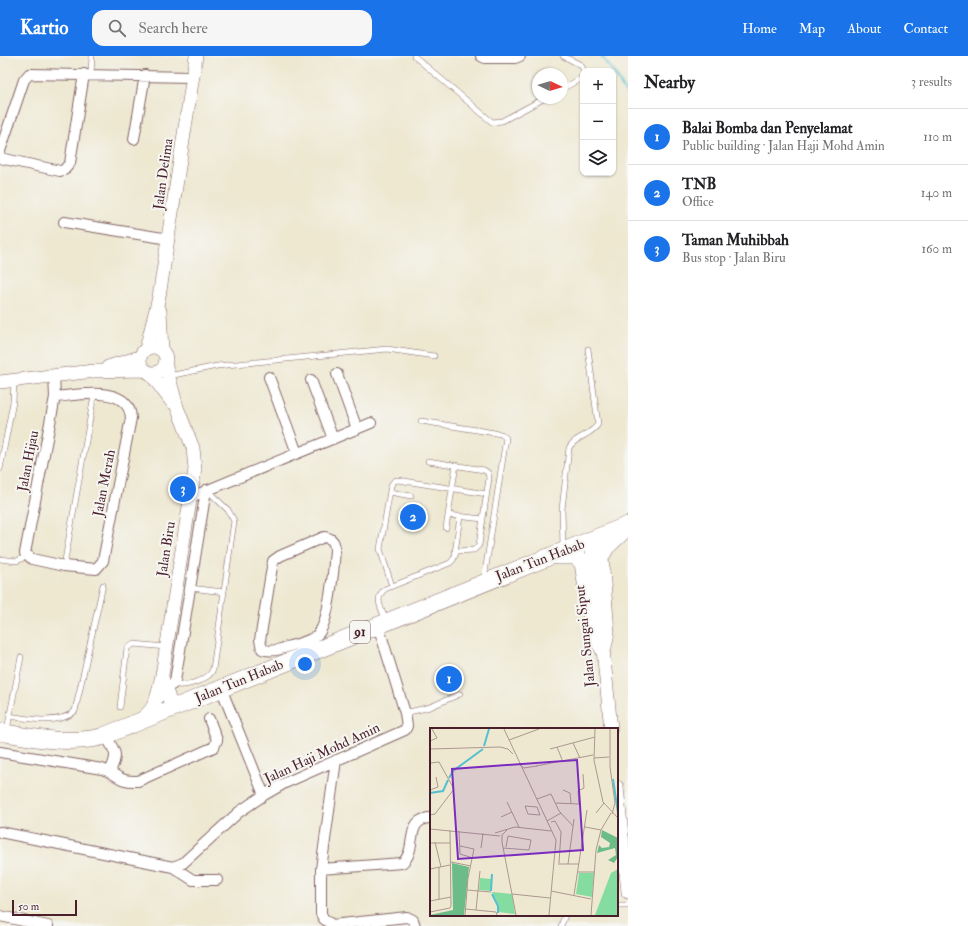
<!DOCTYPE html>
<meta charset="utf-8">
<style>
:root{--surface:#fff;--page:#f6f6f6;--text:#202124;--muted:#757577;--line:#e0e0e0;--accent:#1a73e8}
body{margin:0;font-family:"IM FELL Double Pica",serif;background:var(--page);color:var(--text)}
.controls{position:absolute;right:12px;top:12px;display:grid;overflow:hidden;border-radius:8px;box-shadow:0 1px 3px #0004}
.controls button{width:36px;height:36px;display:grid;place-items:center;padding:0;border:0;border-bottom:1px solid var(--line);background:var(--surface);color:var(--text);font:20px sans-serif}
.compass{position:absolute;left:532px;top:12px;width:36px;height:36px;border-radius:50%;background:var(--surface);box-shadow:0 1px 3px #0004;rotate:94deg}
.scale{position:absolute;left:12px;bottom:10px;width:65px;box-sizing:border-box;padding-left:4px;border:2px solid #4a1f2b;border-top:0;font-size:11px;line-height:14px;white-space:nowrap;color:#4a1f2b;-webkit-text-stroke:3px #f6f6f2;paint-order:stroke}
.you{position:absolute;left:305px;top:608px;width:14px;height:14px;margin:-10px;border:3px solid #fff;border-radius:50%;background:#1a73e8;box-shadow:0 0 0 6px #1a73e833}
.badge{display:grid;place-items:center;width:26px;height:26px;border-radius:50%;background:var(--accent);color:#fff;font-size:13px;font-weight:700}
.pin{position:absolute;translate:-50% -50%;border:2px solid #fff;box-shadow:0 1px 4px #0006}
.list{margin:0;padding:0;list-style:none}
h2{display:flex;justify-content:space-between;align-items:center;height:52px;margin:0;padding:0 16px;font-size:17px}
h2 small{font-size:13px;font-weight:400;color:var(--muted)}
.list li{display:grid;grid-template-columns:26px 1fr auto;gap:12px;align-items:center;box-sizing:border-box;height:56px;padding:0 16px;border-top:1px solid var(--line)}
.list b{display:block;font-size:15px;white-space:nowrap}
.list p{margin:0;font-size:13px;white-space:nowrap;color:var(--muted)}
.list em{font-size:13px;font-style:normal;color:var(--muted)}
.icon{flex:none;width:22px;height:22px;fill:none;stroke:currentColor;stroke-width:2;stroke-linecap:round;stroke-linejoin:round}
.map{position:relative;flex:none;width:628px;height:870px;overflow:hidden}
header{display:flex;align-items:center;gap:24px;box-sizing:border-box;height:56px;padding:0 20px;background:var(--accent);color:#fff}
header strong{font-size:19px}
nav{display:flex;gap:22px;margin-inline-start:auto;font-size:14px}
.search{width:280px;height:36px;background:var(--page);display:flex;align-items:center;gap:10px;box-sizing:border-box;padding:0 14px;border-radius:12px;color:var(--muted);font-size:15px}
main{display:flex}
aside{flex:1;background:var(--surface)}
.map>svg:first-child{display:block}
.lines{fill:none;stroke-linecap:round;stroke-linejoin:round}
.stream{stroke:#54c0cf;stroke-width:2.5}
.service-casing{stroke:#836565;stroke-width:6}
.minor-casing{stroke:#836565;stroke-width:12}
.tertiary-casing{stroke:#836565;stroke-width:14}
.trunk-casing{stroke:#836565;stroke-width:18}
.service{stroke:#fff;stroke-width:5}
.minor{stroke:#fff;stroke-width:10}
.tertiary{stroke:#fff;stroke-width:13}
.trunk{stroke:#fff;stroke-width:17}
.labels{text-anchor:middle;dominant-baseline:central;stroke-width:4;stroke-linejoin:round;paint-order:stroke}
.shield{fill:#f6f6f2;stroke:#7e6067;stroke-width:1}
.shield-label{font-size:13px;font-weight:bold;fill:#4a1f2b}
.street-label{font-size:14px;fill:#4a1f2b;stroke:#f6f6f2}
.inset-river{fill:none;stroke:#54c0cf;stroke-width:2}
.inset-road{fill:none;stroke:#ac988f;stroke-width:1}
.view{fill:#7b2cbf;fill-opacity:0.15;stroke:#7b2cbf;stroke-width:2}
.inset-edge{fill:none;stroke:#4a1f2b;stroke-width:2}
</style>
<header>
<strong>Kartio</strong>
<div class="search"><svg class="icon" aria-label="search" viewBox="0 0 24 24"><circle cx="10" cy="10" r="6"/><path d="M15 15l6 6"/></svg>Search here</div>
<nav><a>Home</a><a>Map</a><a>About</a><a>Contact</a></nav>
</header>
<main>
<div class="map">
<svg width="628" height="870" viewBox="0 0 628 870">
<rect width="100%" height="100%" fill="#f6f6f2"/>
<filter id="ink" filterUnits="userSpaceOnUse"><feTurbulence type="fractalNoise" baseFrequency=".025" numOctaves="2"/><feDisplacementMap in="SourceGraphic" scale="8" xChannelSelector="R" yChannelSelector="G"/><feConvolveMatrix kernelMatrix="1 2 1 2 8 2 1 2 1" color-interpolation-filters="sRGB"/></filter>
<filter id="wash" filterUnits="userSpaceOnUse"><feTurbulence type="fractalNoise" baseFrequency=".012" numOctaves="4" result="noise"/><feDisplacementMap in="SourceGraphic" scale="16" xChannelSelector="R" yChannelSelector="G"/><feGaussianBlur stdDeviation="0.9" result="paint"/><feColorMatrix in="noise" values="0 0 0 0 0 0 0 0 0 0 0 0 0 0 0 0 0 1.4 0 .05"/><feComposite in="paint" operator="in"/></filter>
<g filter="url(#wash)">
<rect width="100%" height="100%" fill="#eee8d1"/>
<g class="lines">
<path class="stream" d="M601 0 613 15
M613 15 628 40"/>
</g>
</g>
<g filter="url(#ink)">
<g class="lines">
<g class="service-casing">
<path id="service" d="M414 0 492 66 502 65 545 42
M563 0 581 9 584 15
M91 18 92 0
M562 33 580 23 583 20
M169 320 217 310 387 293 434 300
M421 365 501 378 506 382 484 523
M0 413 13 346 14 325
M390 436 411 440
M448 459 483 463
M446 472 456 409
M563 491 562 453 569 392C574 381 592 379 598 368L588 293
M455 497 460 460
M0 503 17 505 27 500
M64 510 94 339
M392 530 380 493 391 429 394 425 398 424 487 438
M190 532 224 536
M386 564C381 553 374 542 385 533L450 507 453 504 457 495 474 494 479 489 489 422 488 417 484 414 428 405
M173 628C183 632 210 624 213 613L234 465 228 454 207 434
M120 651 127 592 134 588 166 591
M405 657 430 651 460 638
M10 660C27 663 60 669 75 655L103 529
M7 674 21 601
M617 849H628
M561 870 565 859"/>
</g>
<g class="minor-casing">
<path id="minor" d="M481 0 485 2H515L520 0
M134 83 145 19
M0 95 24 24 29 18 193 21
M0 102 60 115 64 114 70 107 84 18
M64 166 169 183
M337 318 357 373
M54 320 55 341 25 497 32 503 64 510 96 513 103 505 131 362C129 328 78 339 55 341
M269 321 297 397
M311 324 333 383
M191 441 371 367
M324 481C332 482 335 486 335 494 334 511 329 567 318 578 311 586 299 587 290 590 282 593 270 597 262 593L260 584 273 505 280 500Z
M221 632 264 739
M165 633 173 628 175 625 206 434
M105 679C115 695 119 698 110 715
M0 696 102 713C119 718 117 726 138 725L214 691 217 684 209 663
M336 704 321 813V858L324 863 332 869 407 861 413 864 415 870
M0 776 173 811 183 807 239 756 264 739 285 727 405 674 407 670 405 657 378 569
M173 811 193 824H217
M321 813 402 807C418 795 404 766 428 762
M0 860 48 870"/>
</g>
<g class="tertiary-casing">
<path id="tertiary" d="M160 255 162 295
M140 304a13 13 0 1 1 26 0a13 13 0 1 1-26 0Z
M146 293 159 241 196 0
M108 311 140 301
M150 317 172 346
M0 326 94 315 144 314
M591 484 594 516
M602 583 611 673
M162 621 170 646 178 649
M141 663C157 652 158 637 162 619L195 413 193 392 177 351 165 307
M617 731 628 836"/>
</g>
<g class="trunk-casing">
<path id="trunk" d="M557 500H576L583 507 594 578 603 592
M603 591 606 576 600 502 606 491 623 475
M0 676C35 682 67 689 101 681L628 469"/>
</g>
<use href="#service" class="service"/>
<use href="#minor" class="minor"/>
<use href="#tertiary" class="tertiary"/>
<use href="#trunk" class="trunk"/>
</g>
</g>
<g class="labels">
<rect class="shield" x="350" y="565" width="20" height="22" rx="3"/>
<g class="shield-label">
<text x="360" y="576">91</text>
</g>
<g class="street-label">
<text transform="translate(163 118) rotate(-82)">Jalan Delima</text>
<text transform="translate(28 405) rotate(-79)">Jalan Hijau</text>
<text transform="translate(104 427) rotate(-79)">Jalan Merah</text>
<text transform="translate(166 493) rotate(-81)">Jalan Biru</text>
<text transform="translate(540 504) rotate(-21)">Jalan Tun Habab</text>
<text transform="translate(585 580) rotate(-96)">Jalan Sungai Siput</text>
<text transform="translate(239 625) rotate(-22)">Jalan Tun Habab</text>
<text transform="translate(322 697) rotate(-25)">Jalan Haji Mohd Amin</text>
</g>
</g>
<g transform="translate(430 672)">
<rect width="188" height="188" fill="#eee8d1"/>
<path d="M188 141V187H165L181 145ZM149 145H164L162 169 146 166ZM50 150 61 151V163L49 162ZM62 164 82 166 85 186 69 184V178Z" fill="#84dca1"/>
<path d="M172 102 188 110V129L184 135 178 132 186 127 185 120 167 125 169 117 172 120 179 119 180 115 171 109ZM22 135 39 139 34 187H0L23 182Z" fill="#6bbc87"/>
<path class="inset-river" d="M54 18 59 1M19 50 23 43 53 21M183 51 188 85M0 65 13 63 18 52M61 163 62 146M62 166 68 178V185"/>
<path class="inset-road" d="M74 1 126 112 119 187M165 1 164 32 173 74 188 90M180 1V39L185 75 182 86M79 12 109 1M0 13 7 10 2 1M143 15 150 30M70 19 78 21 83 26M127 19 133 34M0 21 70 19M120 21 165 9M188 22V39M164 30 179 29M0 35 9 34 24 61 5 86 0 87M90 37 94 40 107 38M106 38 163 27M0 62 8 59 6 49M133 62 140 65 141 76M107 71 121 66 129 83 143 98M77 74 89 99M126 75 149 76 148 63 154 60 153 46M95 78 107 79 110 87 98 86ZM166 85 174 75M71 89 82 84M117 93 131 85M121 94 125 93 131 104 129 135M155 99 171 102M0 101 70 108M77 102 72 107V114L86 187M29 103 30 126 43 130M65 105 85 99 121 103M5 114 11 139M0 115H20M30 118 44 121 38 150 35 187M51 120 53 105M73 120 99 122 101 112 78 108 76 119M21 134 41 138M128 136H149M138 136 144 91M9 139V171M0 141 20 137M148 144H165M37 162 61 164M121 163 161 171M82 166 120 170M144 167 157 82M0 173 21 169M35 181 66 184 67 187M46 182 50 143M0 184 20 180 21 178 20 102M161 187 166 122 171 102 181 85"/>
<path class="view" d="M147 32 153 122 28 131 22 41Z"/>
<rect width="188" height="188" class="inset-edge"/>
</g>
</svg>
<div class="controls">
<button>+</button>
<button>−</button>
<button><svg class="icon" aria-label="layers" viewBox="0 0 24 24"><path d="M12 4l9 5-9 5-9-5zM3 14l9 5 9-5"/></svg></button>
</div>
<svg class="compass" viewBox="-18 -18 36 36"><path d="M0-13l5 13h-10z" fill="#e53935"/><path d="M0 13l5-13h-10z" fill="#757577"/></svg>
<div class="scale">50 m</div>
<div class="you"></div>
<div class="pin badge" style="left:449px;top:623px">1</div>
<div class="pin badge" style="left:413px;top:461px">2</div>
<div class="pin badge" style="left:183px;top:433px">3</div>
</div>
<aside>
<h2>Nearby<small>3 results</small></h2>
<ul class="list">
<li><span class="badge">1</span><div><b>Balai Bomba dan Penyelamat</b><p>Public building · Jalan Haji Mohd Amin</p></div><em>110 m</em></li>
<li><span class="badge">2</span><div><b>TNB</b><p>Office</p></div><em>140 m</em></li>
<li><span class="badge">3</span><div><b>Taman Muhibbah</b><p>Bus stop · Jalan Biru</p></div><em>160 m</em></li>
</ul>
</aside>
</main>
